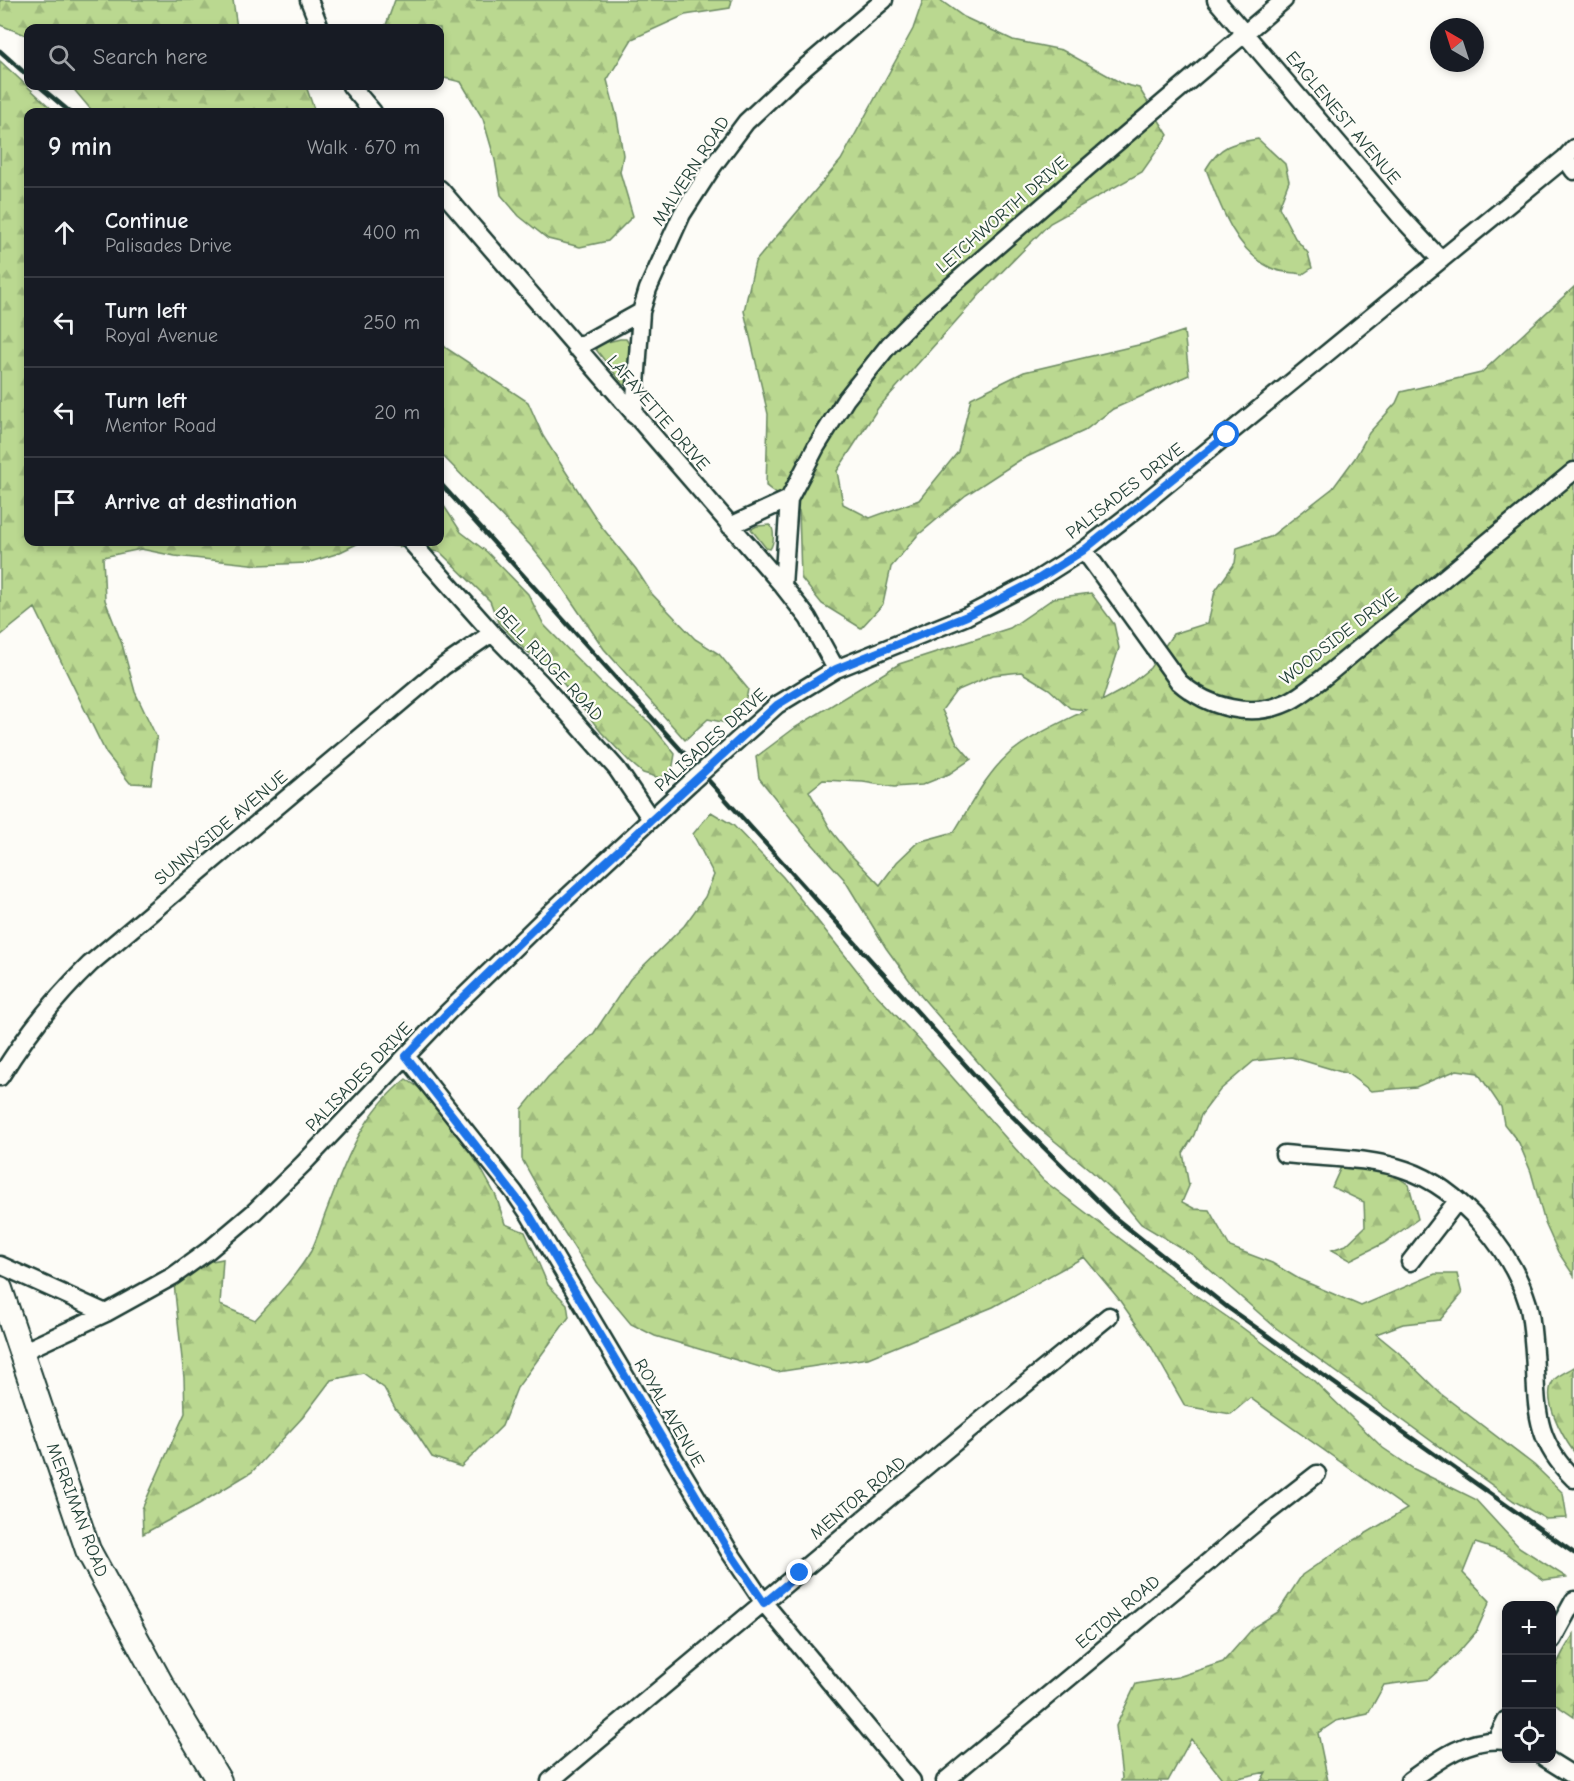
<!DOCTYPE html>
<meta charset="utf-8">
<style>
:root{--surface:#171b24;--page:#242831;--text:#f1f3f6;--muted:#9ea1a6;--line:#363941}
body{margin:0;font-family:"Comic Neue",sans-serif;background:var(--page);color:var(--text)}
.controls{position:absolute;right:18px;bottom:18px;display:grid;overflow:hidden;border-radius:12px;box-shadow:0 3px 9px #0003}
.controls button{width:54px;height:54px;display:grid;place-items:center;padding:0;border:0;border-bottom:2px solid var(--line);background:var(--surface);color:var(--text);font:30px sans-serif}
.compass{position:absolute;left:1430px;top:18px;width:54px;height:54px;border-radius:50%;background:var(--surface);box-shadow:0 3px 9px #0003;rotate:321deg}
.stop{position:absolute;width:18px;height:18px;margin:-14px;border:4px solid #1a73e8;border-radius:50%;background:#fff}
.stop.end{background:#1a73e8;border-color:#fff;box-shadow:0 2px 6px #0008}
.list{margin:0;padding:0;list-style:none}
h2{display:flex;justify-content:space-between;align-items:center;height:78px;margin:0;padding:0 24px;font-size:26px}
h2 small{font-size:20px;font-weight:400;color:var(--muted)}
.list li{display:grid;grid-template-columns:39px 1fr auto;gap:18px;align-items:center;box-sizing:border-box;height:90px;padding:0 24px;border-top:2px solid var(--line)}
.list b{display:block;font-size:22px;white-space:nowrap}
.list p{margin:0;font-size:20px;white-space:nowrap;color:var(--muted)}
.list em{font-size:20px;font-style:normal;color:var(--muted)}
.icon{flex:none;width:33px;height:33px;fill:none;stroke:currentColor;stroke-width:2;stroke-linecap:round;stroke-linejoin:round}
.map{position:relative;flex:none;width:1574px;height:1781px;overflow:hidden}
.search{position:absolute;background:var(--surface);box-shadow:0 3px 9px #0003;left:24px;top:24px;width:420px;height:66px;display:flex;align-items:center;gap:15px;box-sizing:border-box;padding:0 21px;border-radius:12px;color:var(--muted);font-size:22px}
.panel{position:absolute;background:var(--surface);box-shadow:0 3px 9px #0003;left:24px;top:108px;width:420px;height:438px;border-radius:12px}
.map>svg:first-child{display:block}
.green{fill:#bad890;stroke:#6c8a62;stroke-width:1.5}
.forest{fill:url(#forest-firs);stroke:#6c8a62;stroke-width:1.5;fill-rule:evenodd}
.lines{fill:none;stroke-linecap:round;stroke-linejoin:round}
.minor-casing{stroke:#1f3d34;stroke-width:21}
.secondary-casing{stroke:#1f3d34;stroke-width:28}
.minor{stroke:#fdfcf7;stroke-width:16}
.secondary{stroke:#fdfcf7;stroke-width:24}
.rail{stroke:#1f3d34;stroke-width:4.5}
.minor-bridge-casing{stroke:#1f3d34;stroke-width:21;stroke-linecap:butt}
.minor-bridge{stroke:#fdfcf7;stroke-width:16}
.route{stroke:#1a73e8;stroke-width:8}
.labels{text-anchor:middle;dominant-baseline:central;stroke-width:4.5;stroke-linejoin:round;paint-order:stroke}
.street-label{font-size:18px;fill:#1f3d34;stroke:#fdfcf7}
</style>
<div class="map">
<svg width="1574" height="1781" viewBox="0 0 1574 1781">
<defs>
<pattern id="forest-firs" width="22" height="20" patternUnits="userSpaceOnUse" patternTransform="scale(1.5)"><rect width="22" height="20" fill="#bad890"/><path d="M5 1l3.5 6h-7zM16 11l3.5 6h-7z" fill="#9fba7d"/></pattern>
</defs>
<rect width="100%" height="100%" fill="#fdfcf7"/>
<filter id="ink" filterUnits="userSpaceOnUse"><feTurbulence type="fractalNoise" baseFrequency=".0167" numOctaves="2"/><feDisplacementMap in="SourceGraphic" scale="12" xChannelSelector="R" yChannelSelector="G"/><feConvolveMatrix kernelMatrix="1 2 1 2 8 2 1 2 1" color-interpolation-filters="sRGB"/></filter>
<g filter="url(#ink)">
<path class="green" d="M620 339H626C634 349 633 374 627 386L623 384 594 347 599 344Z
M770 525C775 530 774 544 770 549L766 548 751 529 757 526Z"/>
<path class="forest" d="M0 0H233L237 28H28V36L0 25Z
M395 0H732L730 8 685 15 632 39 607 80 617 117 623 155 620 172 633 216 608 241 580 247 548 239 519 216 501 195 495 160 483 119 461 82 440 77V28H388L386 25Z
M923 0H940L964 17 1013 40 1062 50 1123 84 1139 88 1168 135 1142 172 1050 223 983 291 878 408 837 471 843 504 870 518 919 500 958 452 971 398 1024 372 1151 342 1184 331 1189 375 1113 409 1084 431 1020 460 966 495 917 536 891 567 883 604 861 628 822 604 801 578 799 511 766 486 768 414 744 311 755 262 841 160 913 29Z
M0 61 55 112H28V542H361L336 554 307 563 259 565 175 556 141 549 103 557 105 600 122 644 135 692 157 738 151 784 130 783 106 753 35 608 0 636Z
M71 86H266L272 89 306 86 315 112H93Z
M1258 139 1285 164 1289 181 1279 207 1295 238 1308 253 1312 268 1303 274C1293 272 1280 273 1271 268 1235 251 1219 203 1206 169 1220 145 1232 143 1258 139Z
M1574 287V1276L1558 1252 1545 1223 1531 1172 1519 1143 1504 1124 1501 1107 1478 1073 1457 1070 1416 1087 1371 1091 1348 1074 1291 1057 1254 1061 1220 1090 1201 1115 1194 1135 1183 1153 1189 1186 1182 1202 1195 1209 1209 1210 1230 1247 1272 1263 1299 1279 1361 1306 1435 1274H1457L1462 1294 1440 1320 1403 1324 1376 1334 1398 1352 1441 1394 1534 1465 1563 1493 1567 1518 1546 1519 1514 1501 1276 1328 1193 1255 1141 1224 1116 1194 1089 1169 1035 1125 1002 1090 921 996 886 948 844 879 806 837 759 778 756 757 796 727 899 664 1010 628 1054 598 1091 593 1114 624 1119 648 1102 701 1124 689 1150 668 1173 634 1208 623 1215 591 1235 563 1237 548 1270 537 1333 488 1355 458 1369 433 1396 403 1401 392 1481 373ZM1021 672 1049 689 1070 708 1086 710C1062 722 1031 736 1010 753 986 774 971 805 954 832L918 842 897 862 880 885 849 853 833 833 809 791 823 780 863 782 894 787 922 785 949 774 971 759 957 743 942 710 956 691 993 675Z
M440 341 446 348 528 402 543 436 564 469 601 526 636 569 652 594 695 639 719 654 748 689C746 705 738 713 726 723L708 719 685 740 604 649 551 571 530 545 440 453Z
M440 500 461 532 487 552 528 594 544 625 600 682 650 723 675 754 672 771 660 778 643 773 630 762 601 732 556 674 524 649 498 622 490 601 440 552 365 542H440Z
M711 812 733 825 783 877 874 992 924 1045 1043 1180 1185 1288 1236 1323 1313 1380 1383 1448 1414 1469 1475 1499 1519 1547 1566 1577 1544 1580 1504 1552 1475 1543 1463 1573 1490 1601 1476 1632 1457 1654 1429 1679 1384 1685 1368 1714 1336 1721 1318 1733 1328 1781H1261L1266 1772 1224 1781 1191 1739 1168 1781H1121L1122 1778 1116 1726 1136 1684 1178 1677 1223 1662 1254 1627 1278 1612 1302 1575 1343 1547 1407 1509 1250 1398 1231 1414 1185 1406 1148 1341 1118 1298 1084 1257 993 1307 868 1358 777 1372 655 1336 631 1324 596 1282 552 1213 522 1159V1109L548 1077 594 1033 630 979 684 926 705 897 714 875 693 834Z
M406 1079 431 1096 480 1167 496 1196 505 1224 525 1232 548 1285 567 1304 569 1317 517 1388 502 1426 461 1467 432 1457 411 1425 396 1410 384 1388 363 1373 331 1380 303 1417 252 1472 199 1504 143 1534 142 1509 185 1413 184 1378 174 1283 189 1265 223 1259 220 1305 255 1320C275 1298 296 1276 311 1251 317 1239 321 1225 326 1212 345 1162 362 1113 406 1079Z
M1381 1166 1409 1185 1418 1219 1384 1243 1350 1260 1332 1250 1346 1245 1365 1227 1364 1202 1332 1187 1341 1167Z
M1574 1367V1452C1563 1437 1540 1398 1554 1380 1558 1375 1568 1371 1574 1367Z
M1574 1634V1717L1552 1702C1551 1671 1557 1660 1574 1634Z"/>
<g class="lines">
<g class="minor-casing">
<path id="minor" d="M309 0 320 28
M1216 0 1401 217 1441 260
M351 86 373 112
M1565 158 1574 171
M440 189 783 586 808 618 836 669
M576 348 641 312 648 289 682 214 713 166 746 122 795 76 884 0
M634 415 641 312
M730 526 789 499 816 447 846 399 889 345 927 307 1089 166 1284 0
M411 542 492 633 540 682 617 769 651 819
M1084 550 1179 682C1209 708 1252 719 1288 702 1301 696 1312 686 1323 678L1574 471
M783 586 789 499
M730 747 777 705 836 669 967 616 1035 581 1084 550 1138 508 1565 158 1574 148
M406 1056 514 1192 529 1214 729 1551 764 1603 912 1781
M0 1077C25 1036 55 998 90 964L444 666 492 633
M1284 1154C1324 1158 1369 1157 1406 1170 1460 1188 1512 1251 1528 1304 1531 1315 1532 1329 1533 1340 1539 1398 1528 1434 1574 1479
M1410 1262 1457 1201
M0 1265 106 1313 173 1276 209 1250 254 1212 303 1164 448 1012 549 914 691 782
M22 1352 106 1313
M1552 1640 1574 1600
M1496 1740 1506 1720
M1545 1758 1574 1776
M550 1781 996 1408 1109 1316
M945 1781 1267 1513 1317 1474
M1409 1781C1439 1759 1468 1737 1506 1741"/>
</g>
<g class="secondary-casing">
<path id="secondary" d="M0 1289 88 1550 161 1684 219 1781"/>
</g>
<use href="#minor" class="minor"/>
<use href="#secondary" class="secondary"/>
<path class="rail" d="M0 51 28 76
M39 86 70 112
M440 483 1007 1111 1114 1217 1227 1307 1574 1553"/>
<g class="minor-bridge-casing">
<path id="minor-bridge" d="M691 782 730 747"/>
</g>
<use href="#minor-bridge" class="minor-bridge"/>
</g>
</g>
<g class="lines" filter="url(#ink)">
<path class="route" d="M800 1573 764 1603 729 1551 529 1214 406 1056 448 1012 549 914 777 705 836 669 967 616 1035 581 1084 550 1227 435"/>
</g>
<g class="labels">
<g class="street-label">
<text transform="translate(1343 118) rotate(50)">EAGLENEST AVENUE</text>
<text transform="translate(691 171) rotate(-57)">MALVERN ROAD</text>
<text transform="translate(1002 215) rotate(-41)">LETCHWORTH DRIVE</text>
<text transform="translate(658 413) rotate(49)">LAFAYETTE DRIVE</text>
<text transform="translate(1125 491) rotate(-38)">PALISADES DRIVE</text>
<text transform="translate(1339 637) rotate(-38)">WOODSIDE DRIVE</text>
<text transform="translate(549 664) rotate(47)">BELL RIDGE ROAD</text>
<text transform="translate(711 740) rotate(-42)">PALISADES DRIVE</text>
<text transform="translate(221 828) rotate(-40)">SUNNYSIDE AVENUE</text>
<text transform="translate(359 1077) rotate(-46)">PALISADES DRIVE</text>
<text transform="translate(669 1413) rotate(60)">ROYAL AVENUE</text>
<text transform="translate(858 1498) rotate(-40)">MENTOR ROAD</text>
<text transform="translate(77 1510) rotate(69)">MERRIMAN ROAD</text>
<text transform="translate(1118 1612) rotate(-40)">ECTON ROAD</text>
</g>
</g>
</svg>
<div class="controls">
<button>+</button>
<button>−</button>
<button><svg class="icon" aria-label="locate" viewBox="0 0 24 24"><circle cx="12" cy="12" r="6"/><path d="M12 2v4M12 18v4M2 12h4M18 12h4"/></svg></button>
</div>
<svg class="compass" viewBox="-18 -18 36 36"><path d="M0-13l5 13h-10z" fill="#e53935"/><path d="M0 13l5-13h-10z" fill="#9ea1a6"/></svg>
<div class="stop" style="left:1227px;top:435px"></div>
<div class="stop end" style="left:800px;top:1573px"></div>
<div class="search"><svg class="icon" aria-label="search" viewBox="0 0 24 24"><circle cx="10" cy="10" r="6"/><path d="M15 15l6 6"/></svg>Search here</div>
<section class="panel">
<h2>9 min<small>Walk · 670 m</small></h2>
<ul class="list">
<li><svg class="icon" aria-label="ahead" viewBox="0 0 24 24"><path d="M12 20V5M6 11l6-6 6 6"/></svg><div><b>Continue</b><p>Palisades Drive</p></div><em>400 m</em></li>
<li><svg class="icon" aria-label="left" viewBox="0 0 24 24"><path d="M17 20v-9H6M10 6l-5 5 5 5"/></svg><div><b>Turn left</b><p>Royal Avenue</p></div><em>250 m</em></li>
<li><svg class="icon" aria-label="left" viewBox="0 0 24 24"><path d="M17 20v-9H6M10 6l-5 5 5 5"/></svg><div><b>Turn left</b><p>Mentor Road</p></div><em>20 m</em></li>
<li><svg class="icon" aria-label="arrive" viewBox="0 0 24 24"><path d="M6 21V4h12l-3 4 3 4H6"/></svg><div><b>Arrive at destination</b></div></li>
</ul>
</section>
</div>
